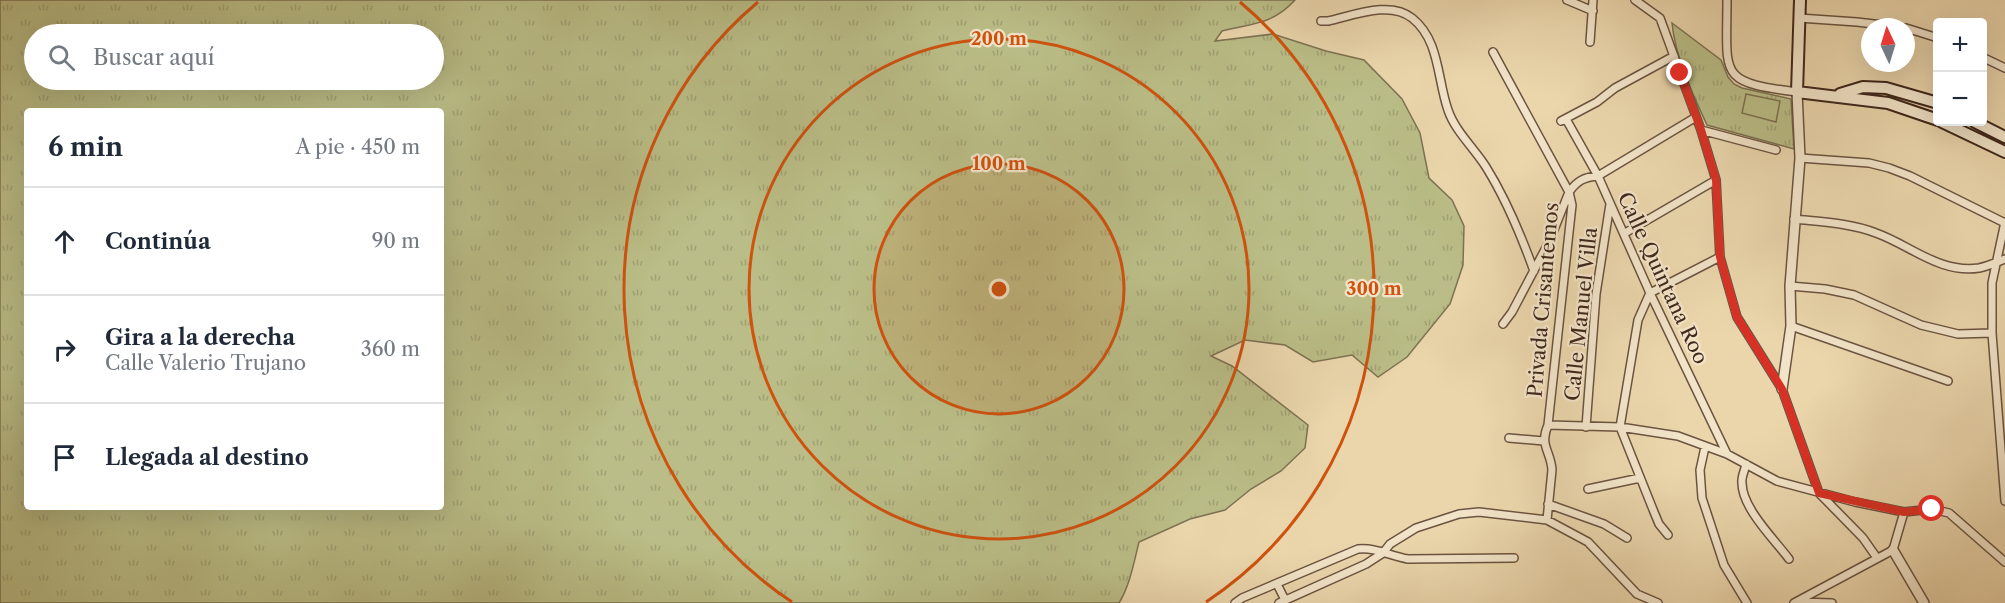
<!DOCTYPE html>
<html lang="es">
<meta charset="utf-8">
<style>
:root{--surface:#fff;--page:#f6f6f7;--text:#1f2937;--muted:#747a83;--line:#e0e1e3}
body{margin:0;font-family:"Libre Caslon Text",serif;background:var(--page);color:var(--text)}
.controls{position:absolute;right:18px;top:18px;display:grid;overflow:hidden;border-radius:6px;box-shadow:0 6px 24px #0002}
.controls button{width:54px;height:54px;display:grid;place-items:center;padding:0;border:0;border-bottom:2px solid var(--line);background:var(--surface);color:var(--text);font:30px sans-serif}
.compass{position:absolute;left:1861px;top:18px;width:54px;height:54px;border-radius:50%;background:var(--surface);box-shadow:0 6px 24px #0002;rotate:356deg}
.stop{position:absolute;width:18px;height:18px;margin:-14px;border:4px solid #d93025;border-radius:50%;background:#fff}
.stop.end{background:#d93025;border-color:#fff;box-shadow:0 2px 6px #0008}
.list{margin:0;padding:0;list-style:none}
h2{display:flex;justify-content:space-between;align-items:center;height:78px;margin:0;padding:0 24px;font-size:26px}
h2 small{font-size:20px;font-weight:400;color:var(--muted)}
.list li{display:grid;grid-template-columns:39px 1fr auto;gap:18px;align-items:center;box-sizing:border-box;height:108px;padding:0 24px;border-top:2px solid var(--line)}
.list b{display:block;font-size:22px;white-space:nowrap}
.list p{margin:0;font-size:20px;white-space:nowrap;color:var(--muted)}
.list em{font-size:20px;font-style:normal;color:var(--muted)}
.icon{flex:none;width:33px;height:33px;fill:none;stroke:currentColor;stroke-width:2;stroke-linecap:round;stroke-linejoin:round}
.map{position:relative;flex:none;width:2005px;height:603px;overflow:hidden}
.search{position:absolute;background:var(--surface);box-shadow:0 6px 24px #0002;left:24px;top:24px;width:420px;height:66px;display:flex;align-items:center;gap:15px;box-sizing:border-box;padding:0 21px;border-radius:33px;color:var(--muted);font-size:22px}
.panel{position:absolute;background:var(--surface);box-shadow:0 6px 24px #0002;left:24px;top:108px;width:420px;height:402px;border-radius:6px}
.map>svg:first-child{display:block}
.grass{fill:url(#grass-tufts);stroke:#7d7252;stroke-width:1.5;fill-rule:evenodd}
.pitch{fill:#babd87;stroke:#7d7252;stroke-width:1.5}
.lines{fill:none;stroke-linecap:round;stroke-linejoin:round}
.minor-casing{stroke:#6b5441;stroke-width:10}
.tertiary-casing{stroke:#6b5441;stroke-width:12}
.secondary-casing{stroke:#40281d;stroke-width:14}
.minor{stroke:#f2e4c9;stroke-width:7}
.tertiary{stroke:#f2e4c9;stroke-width:9}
.secondary{stroke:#f2e4c9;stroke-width:10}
.route{stroke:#d93025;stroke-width:8}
.ring{fill:none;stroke:#cf520f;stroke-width:3}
.labels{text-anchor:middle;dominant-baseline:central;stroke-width:4.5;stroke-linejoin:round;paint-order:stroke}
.street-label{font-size:20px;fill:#40281d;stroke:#f2e4c9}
.centre{fill:#cf520f;stroke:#f2e4c9;stroke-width:3}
.ring-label{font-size:18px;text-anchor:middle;font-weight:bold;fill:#cf520f;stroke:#f2e4c9;stroke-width:4.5;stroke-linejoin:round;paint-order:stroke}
</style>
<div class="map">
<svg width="2005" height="603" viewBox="0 0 2005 603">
<defs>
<pattern id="grass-tufts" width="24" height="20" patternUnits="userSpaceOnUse" patternTransform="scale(1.5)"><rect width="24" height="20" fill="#babd87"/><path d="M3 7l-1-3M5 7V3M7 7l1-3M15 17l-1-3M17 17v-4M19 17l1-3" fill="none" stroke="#a1a274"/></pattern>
</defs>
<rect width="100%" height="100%" fill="#ebd6ac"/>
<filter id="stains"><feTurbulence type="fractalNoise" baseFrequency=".00333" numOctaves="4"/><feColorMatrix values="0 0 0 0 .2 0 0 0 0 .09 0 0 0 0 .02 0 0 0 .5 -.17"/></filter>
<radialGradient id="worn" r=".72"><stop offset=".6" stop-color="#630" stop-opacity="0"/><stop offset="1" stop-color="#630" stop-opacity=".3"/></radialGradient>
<path class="grass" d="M0 0H1295C1272 25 1253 23 1222 31L1215 41 1273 34 1326 51 1364 60 1402 99 1420 133 1429 178 1452 200 1464 226 1463 265 1450 304 1407 357 1378 377 1352 355 1313 362 1285 345 1245 340 1211 356 1232 366 1308 425 1305 448 1281 471 1251 489 1225 510 1190 519 1139 542C1134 562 1130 585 1119 603H0ZM34 34H434V80H34ZM27 111H441V507H27Z
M1672 23 1721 60 1728 77 1734 84 1742 88 1791 99 1794 149 1707 125C1693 95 1675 56 1672 23Z"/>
<path class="pitch" d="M1746 94 1780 101 1776 122 1742 113Z"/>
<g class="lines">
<g class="minor-casing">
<path id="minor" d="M1567 0 1593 11
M1635 0 1660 18 1701 130 1716 180 1720 257 1737 317 1782 389 1819 493 1863 538 1877 558
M1727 0C1727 76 1717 82 1797 92
M1799 18 1857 22 1900 27
M1321 21H1328C1352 16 1390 0 1412 18 1440 40 1437 79 1448 110 1455 131 1474 148 1486 167 1506 199 1521 235 1534 271
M1906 28 1938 38
M1590 42 1593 0
M1493 52 1569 192 1572 205 1548 425C1539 446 1551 451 1552 470L1547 520
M1982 57 2005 68
M1566 119 1598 176 1650 293 1727 454
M1561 121 1597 102 1615 88 1674 56
M1701 130 1776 150
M1800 158 1869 163 1889 168 1910 176 2005 223
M1794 219C1821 222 1850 223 1876 233 1910 245 1940 274 1979 268 1988 266 1997 262 2005 259
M2005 222 1992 283V333L2005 501
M1625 233 1716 180
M1790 286 1825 289 1854 295 1921 325 1958 334 1992 333
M1503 324 1512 312 1550 240 1569 192C1577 181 1584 177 1598 176L1696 117
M1791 326 1948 381
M1548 425 1620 427 1678 436 1727 454 1777 481 1855 502 1904 512 1932 509 1949 513 2005 562
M1586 427 1596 294 1610 204
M1509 438 1544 441
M1705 447 1700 470 1702 498 1724 565 1747 603
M1746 464C1745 470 1741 477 1742 483 1742 508 1774 539 1789 559
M1588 489 1640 478
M1548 504 1604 524 1627 538
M1668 535 1659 524 1654 512 1620 427 1638 320 1650 293 1720 257
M1277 584 1285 600
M1799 602 1832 603
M1235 603 1242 598 1358 549C1375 547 1390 556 1408 559L1514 558
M1279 603 1366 564 1383 553 1390 544 1416 528 1459 514 1479 512 1547 520 1588 542 1637 594 1658 603
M1794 603 1893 550 1904 512"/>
</g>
<g class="tertiary-casing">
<path id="tertiary" d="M1782 389 1791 326 1790 286 1800 158 1797 92
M1893 550 1924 603"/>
</g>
<g class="secondary-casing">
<path id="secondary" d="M1800 0 1797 92 1888 103 1938 120
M1840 94 1863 87 1886 88 1938 103
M1942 122 2005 152
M1975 122 2005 137"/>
</g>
<use href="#minor" class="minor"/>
<use href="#tertiary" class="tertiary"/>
<use href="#secondary" class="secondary"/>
</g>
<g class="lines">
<path class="route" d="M1680 73 1701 130 1716 180 1720 257 1737 317 1782 389 1819 493 1904 512 1932 509"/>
</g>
<circle cx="999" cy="289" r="125" fill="#cf520f" fill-opacity=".12"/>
<g class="ring">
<circle cx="999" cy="289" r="125"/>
<circle cx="999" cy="289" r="250"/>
<path d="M792 602A375 375 0 0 1 758 2M1240 2A375 375 0 0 1 1206 602"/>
</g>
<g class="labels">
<g class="street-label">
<text transform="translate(1663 278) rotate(65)">Calle Quintana Roo</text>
<text transform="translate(1543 300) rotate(-85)">Privada Crisantemos</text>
<text transform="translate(1581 314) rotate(-84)">Calle Manuel Villa</text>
</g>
</g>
<circle cx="999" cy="289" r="9" class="centre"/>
<g class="ring-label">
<text x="999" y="45">200 m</text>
<text x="999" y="170">100 m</text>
<text x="1374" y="295">300 m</text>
</g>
<rect width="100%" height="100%" filter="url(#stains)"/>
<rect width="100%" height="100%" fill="url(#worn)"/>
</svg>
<div class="controls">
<button>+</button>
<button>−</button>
</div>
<svg class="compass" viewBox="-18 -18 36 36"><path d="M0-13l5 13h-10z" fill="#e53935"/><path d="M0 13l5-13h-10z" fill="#747a83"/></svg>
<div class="stop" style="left:1932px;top:509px"></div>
<div class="stop end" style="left:1680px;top:73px"></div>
<div class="search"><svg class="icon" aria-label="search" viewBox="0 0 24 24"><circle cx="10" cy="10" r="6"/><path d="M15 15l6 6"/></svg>Buscar aquí</div>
<section class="panel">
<h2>6 min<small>A pie · 450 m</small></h2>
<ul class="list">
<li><svg class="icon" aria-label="ahead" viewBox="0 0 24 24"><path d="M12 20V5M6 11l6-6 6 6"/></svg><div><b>Continúa</b></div><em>90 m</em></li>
<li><svg class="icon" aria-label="right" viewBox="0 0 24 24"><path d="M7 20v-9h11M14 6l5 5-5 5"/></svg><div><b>Gira a la derecha</b><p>Calle Valerio Trujano</p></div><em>360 m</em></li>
<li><svg class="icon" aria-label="arrive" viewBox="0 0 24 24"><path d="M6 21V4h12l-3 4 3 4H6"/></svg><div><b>Llegada al destino</b></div></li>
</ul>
</section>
</div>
